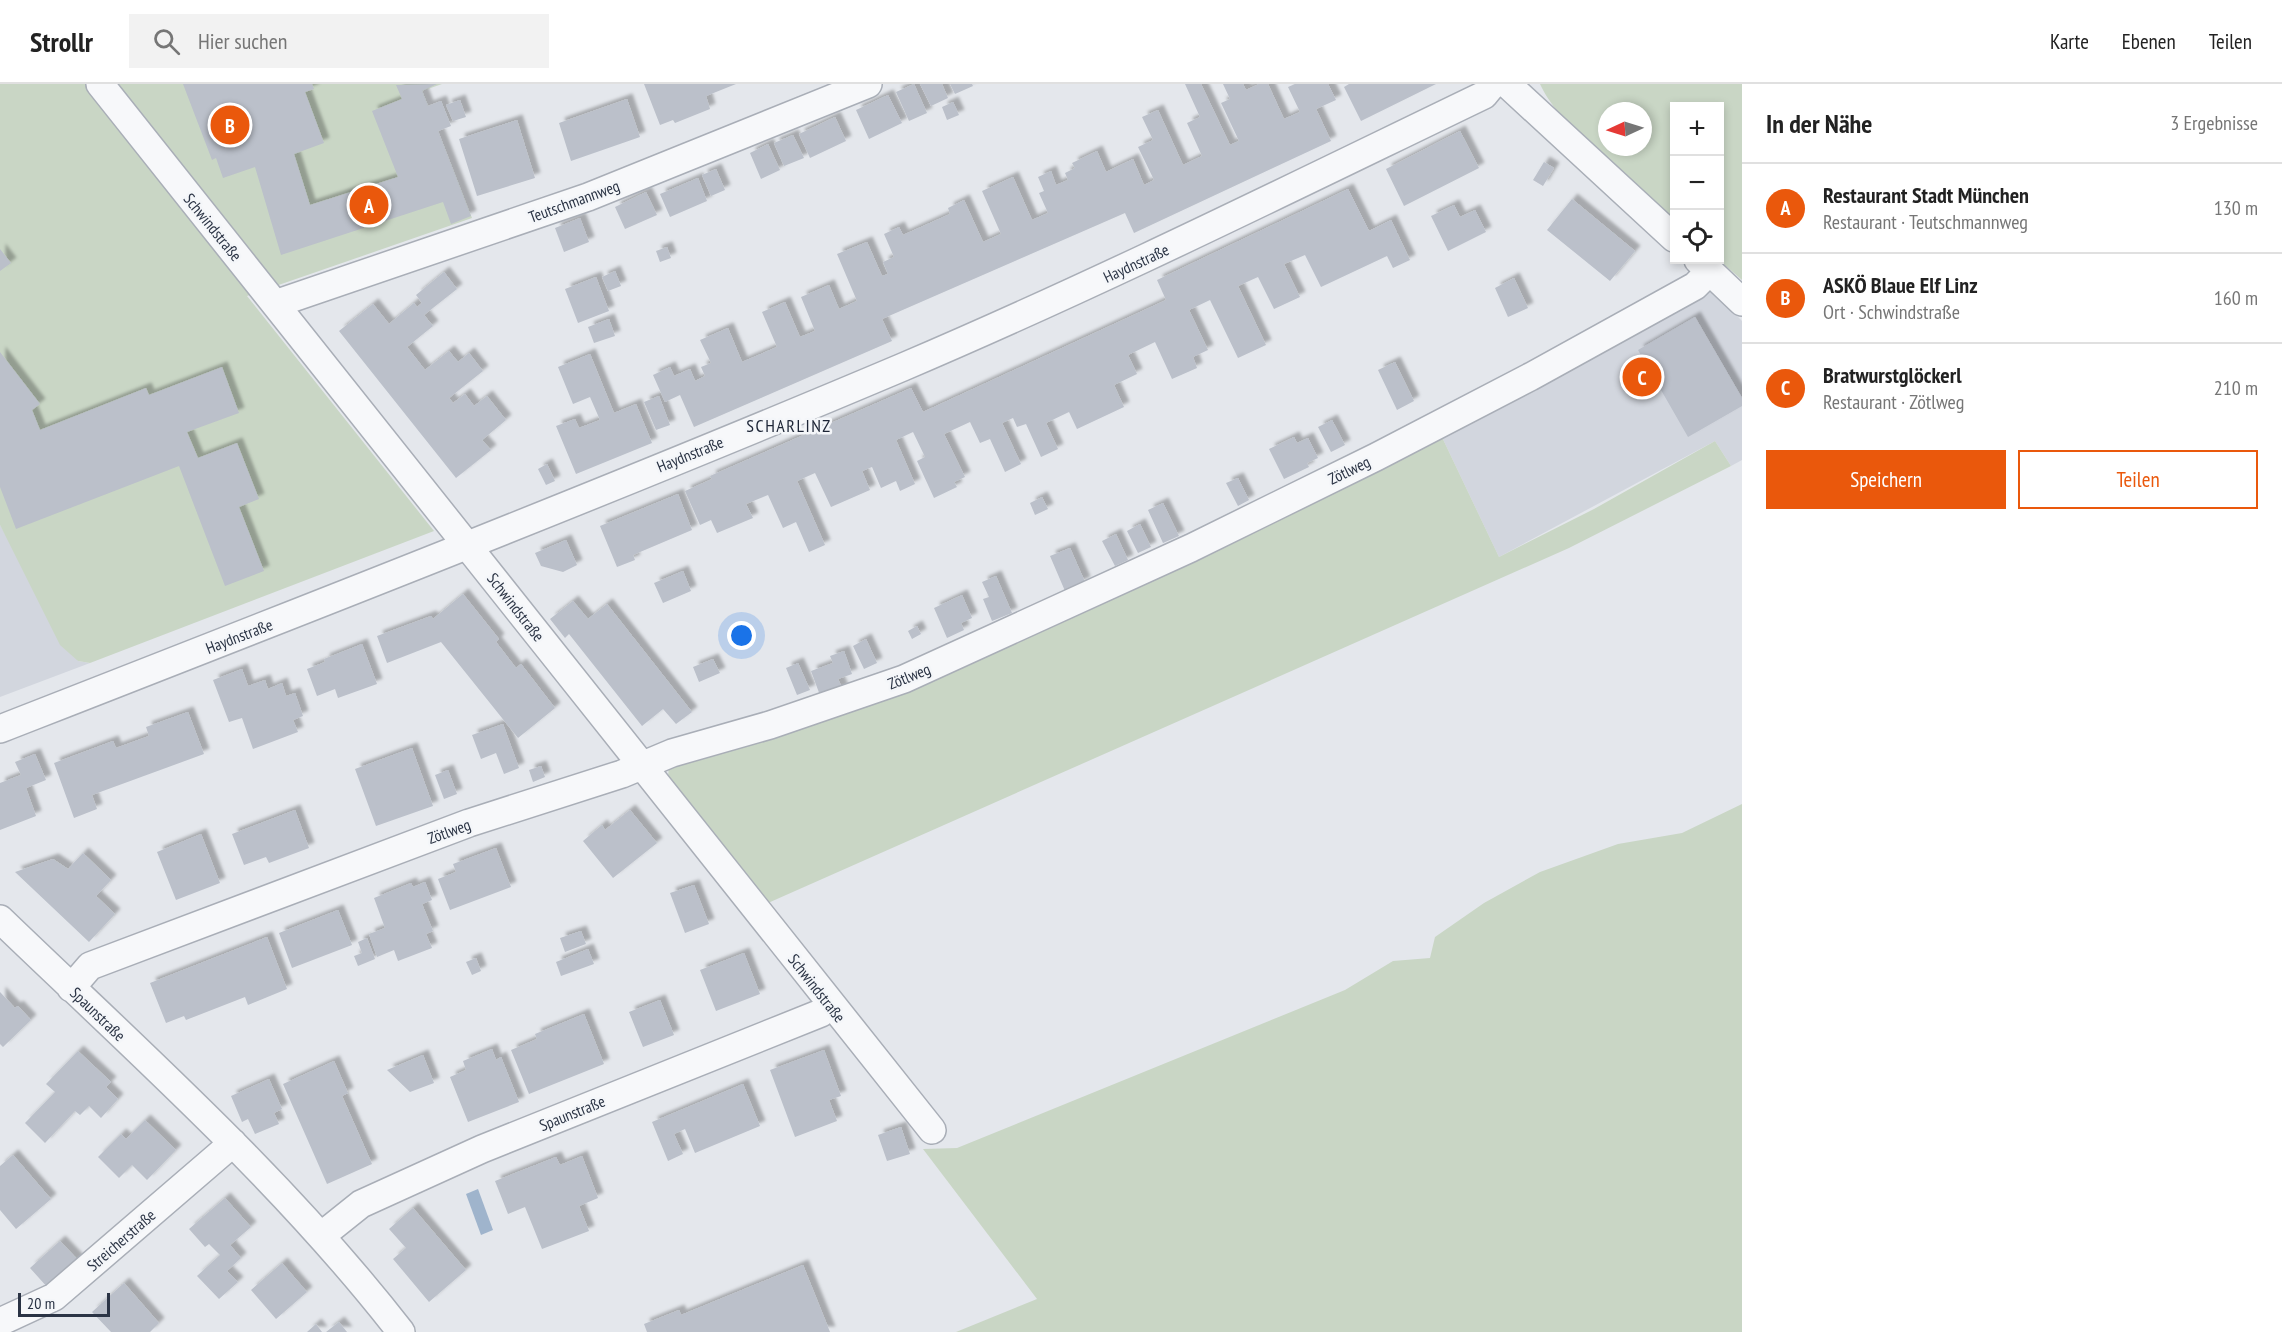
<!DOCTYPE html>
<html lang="de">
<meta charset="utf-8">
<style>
:root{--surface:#fff;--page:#f2f2f2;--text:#222;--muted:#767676;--line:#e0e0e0;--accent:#ea580c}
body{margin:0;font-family:"PT Sans Narrow",sans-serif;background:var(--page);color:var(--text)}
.controls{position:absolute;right:18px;top:18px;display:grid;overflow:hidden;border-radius:0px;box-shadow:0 3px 9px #0003}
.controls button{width:54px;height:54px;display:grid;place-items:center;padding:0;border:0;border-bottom:2px solid var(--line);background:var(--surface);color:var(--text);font:30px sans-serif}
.compass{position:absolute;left:1598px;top:18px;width:54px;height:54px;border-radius:50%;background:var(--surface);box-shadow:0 3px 9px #0003;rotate:266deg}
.scale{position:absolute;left:18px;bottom:15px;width:92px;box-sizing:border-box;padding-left:6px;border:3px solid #2b3445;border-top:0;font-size:16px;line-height:21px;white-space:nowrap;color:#2b3445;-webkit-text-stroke:4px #f4f6f9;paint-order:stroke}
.you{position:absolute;left:742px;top:552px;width:21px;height:21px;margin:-15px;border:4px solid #fff;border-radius:50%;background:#1a73e8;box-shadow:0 0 0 9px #1a73e833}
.badge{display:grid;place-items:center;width:39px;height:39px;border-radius:50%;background:var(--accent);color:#fff;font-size:20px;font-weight:700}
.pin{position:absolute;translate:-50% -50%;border:3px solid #fff;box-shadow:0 2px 6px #0006}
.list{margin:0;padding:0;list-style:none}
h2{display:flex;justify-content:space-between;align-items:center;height:78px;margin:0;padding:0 24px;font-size:26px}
h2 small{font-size:20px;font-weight:400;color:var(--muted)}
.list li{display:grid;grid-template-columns:39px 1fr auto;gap:18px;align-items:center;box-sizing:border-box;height:90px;padding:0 24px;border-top:2px solid var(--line)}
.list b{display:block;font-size:22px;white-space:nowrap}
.list p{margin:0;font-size:20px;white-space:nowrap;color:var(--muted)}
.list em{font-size:20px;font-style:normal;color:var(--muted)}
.actions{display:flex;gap:12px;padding:18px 24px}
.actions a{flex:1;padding:14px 0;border:2px solid var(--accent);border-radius:0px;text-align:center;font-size:21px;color:var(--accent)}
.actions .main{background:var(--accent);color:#fff}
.icon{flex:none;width:33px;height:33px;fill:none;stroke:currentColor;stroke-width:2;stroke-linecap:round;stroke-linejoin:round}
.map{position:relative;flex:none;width:1742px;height:1248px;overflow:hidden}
header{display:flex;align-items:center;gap:36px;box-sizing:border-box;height:84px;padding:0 30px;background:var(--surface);border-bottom:2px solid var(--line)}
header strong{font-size:28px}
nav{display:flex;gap:33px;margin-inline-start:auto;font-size:21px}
.search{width:420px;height:54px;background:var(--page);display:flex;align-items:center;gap:15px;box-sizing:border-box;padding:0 21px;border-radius:0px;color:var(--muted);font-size:22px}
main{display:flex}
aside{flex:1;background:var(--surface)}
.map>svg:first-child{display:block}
.built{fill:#d2d6de}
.green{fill:#c9d6c5;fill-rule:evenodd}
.water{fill:#9fb4cc}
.building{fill:#bbc0ca;filter:url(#shadow)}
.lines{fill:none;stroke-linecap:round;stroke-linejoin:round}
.minor-casing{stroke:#a9aeb7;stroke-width:30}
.minor{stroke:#f7f8fa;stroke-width:27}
.labels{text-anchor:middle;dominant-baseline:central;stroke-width:5;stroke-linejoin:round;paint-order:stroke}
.street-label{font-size:16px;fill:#2b3445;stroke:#f4f6f9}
.neighbourhood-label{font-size:18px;letter-spacing:1.5px;fill:#1d2536;stroke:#f4f6f9}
</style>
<header>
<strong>Strollr</strong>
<div class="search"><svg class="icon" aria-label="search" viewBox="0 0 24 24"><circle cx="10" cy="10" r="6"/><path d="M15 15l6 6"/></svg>Hier suchen</div>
<nav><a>Karte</a><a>Ebenen</a><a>Teilen</a></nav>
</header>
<main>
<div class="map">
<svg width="1742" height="1248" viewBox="0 0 1742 1248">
<defs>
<filter id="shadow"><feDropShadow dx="5.5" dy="-5.5" stdDeviation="1.5" flood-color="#0004"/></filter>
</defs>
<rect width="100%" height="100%" fill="#e4e7ec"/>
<path class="built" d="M1708 202 1742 237V376L1731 382 1715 357 1499 473 1440 349Z
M0 441 78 577 90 579 0 613Z"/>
<path class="green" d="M0 0H442L422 7 472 134 247 212 434 447 90 579 78 577 60 561 0 441Z
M1540 0H1742V196L1719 176 1720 22H1674V136C1635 100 1561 46 1540 0ZM1607 27H1643V63H1607Z
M1440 349 1499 473 1594 425 1715 357 1731 382 1569 464 768 819 668 693 669 682 772 650Z
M1742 720V1248H956L1037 1215 923 1065 957 1064 1345 906 1393 877 1430 874 1435 853 1484 819 1540 788 1618 760 1682 749Z"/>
<path class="water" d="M478 1105 493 1146 481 1151 466 1110Z"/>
<path class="building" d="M183 0H312L314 5 305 8 324 59 294 70 310 121 398 93 372 27 402 15 396 1 437 0 422 7 428 22 441 17 451 42 438 47 471 132 451 140 443 118 281 171 255 83 223 94 216 74 212 76Z
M644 0H736L706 12 710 25 675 39 673 36 660 41Z
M914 0 927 29 909 37 896 8Z
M920 0H942L948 14 931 22Z
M950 0H972L973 2 955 10Z
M1185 0H1201L1230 61 1239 57 1221 19 1230 15 1223 0H1243L1246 6 1259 0H1268L1284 35 1300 28 1288 3 1295 0H1328L1336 16 1316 25 1331 57 1134 149 1125 129 882 235 892 257 694 343 680 311 665 318 653 291 670 283 674 292 690 285 695 297 705 292 701 283 711 279 700 256 728 244 742 278 777 263 762 228 785 218 800 253 815 247 801 213 829 201 839 225 857 217 837 170 867 158 882 192 888 190 883 178 894 173 884 150 899 143 903 151 950 130 948 124 964 116 983 158 1001 150 982 107 1013 93 1032 136 1048 129 1039 109 1044 107 1038 93 1051 87 1056 101 1068 96 1065 89 1075 84 1072 79 1097 67 1106 88 1133 75 1144 101 1154 96 1138 63 1153 56 1142 33 1158 26 1183 81 1202 72 1187 39 1200 33Z
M1349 0H1436L1361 37 1344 3Z
M888 11 902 39 869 55 856 26Z
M627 15 640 53 571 77 559 39Z
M460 16 466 33 453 37 446 21Z
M953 18 959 31 947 36 942 23Z
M835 33 846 57 810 74 799 50Z
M517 36 535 94 477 112 459 55Z
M1460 47 1479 84 1404 122 1386 85Z
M793 51 804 74 784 82 774 59Z
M768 60 780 86 761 95 750 69Z
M1544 78 1554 84 1543 102 1533 96Z
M716 85 725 106 711 112 702 91Z
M698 94 707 117 670 133 660 110Z
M1348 105 1369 147 1391 136 1410 176 1393 184 1387 172 1321 203 1305 171 1284 180 1300 213 1274 225 1258 193 1238 202 1266 261 1238 274 1210 216 1189 226 1208 266 1193 273 1197 284 1172 295 1155 258 1128 271 1137 290 1114 301 1124 323 1077 345 1069 328 1046 339 1058 365 1041 373 1026 340 1017 343 1013 334 1002 339 1021 380 1005 388 990 355 980 359 970 338 944 350 965 393 954 398 957 403 934 414 917 377 925 373 913 348 896 356 915 400 900 407 896 397 881 404 872 383 862 387 870 406 831 423 815 389 797 397 825 461 809 468 796 438 783 444 768 411 746 420 753 434 717 449 711 436 700 441 685 407 712 395 710 392 911 304 923 328 1166 216 1157 196Z
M646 108 657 131 625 145 615 123Z
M1572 115 1635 167 1610 197 1547 146Z
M1454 121 1460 133 1475 126 1486 148 1448 167 1431 132Z
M580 134 589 158 564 168 555 144Z
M667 163 671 174 660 178 656 167Z
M0 165 11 179 0 187Z
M615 187 621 202 608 207 602 193Z
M444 188 457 205 424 231 433 242 407 263 425 286 449 267 458 278 469 269 483 287 449 314 453 319 465 310 474 322 487 312 506 336 482 356 491 366 456 394 339 247 373 220 389 240 414 219 417 223 422 219 416 211Z
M596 193 609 227 578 239 565 205Z
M1514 194 1528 224 1508 233 1495 204Z
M1695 233 1742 314V322L1688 353 1638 266Z
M609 235 615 252 594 259 588 243Z
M0 268 40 320 32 326 40 346 146 304 149 311 222 283 239 329 187 348 198 374 237 359 259 415 239 423 264 487 225 502 179 382 16 445 0 403Z
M590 270 614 329 636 320 652 359 576 390 556 342 575 335 579 344 600 336 590 313 573 320 558 283Z
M1395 278 1414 317 1397 326 1378 286Z
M659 312 670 341 656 346 644 318Z
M1332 336 1345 361 1331 368 1318 343Z
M1294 353 1297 359 1308 354 1318 374 1307 379 1309 383 1284 395 1269 365Z
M547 380 555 397 546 401 538 385Z
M1238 394 1249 416 1238 422 1226 399Z
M678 410 692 446 633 471 635 476 617 483 600 442Z
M1042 413 1048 425 1035 431 1030 419Z
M1163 419 1179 452 1163 459 1148 426Z
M1140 440 1151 463 1138 469 1127 447Z
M1116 450 1128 476 1115 482 1102 457Z
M566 456 577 481 563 488 541 482 535 469Z
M1070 464 1085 498 1065 507 1050 472Z
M683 487 691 507 663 519 654 499Z
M996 492 1012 529 992 537 983 515 989 513 982 498Z
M463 510 499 555 496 558 516 584 521 580 555 624 518 654 441 558 387 579 377 552 431 532 433 535Z
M962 511 972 534 961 539 964 546 947 554 934 524Z
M573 517 588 535 607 520 692 628 676 640 663 625 642 642 569 550 565 554 550 535Z
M917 542 921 550 912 555 908 547Z
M866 555 877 579 864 585 853 562Z
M362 560 377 600 338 614 335 605 317 612 307 585 325 578 324 575Z
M844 567 852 590 838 595 843 606 821 614 811 587 833 579 830 572Z
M713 575 720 589 699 598 693 583Z
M798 579 810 606 797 611 786 584Z
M242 585 248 602 265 596 268 605 282 599 286 612 295 609 303 632 293 636 298 648 253 665 242 634 229 638 213 596Z
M188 628 204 670 92 711 97 725 74 734 54 679 113 657 116 664 149 652 146 643Z
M503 640 519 684 504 690 496 669 481 675 472 651Z
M412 664 433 722 376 742 355 685Z
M35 670 46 696 26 704 36 732 0 746V699L21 691 15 678Z
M541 682 545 693 533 698 529 686Z
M448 686 457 710 444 715 435 691Z
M295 726 309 764 269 779 266 773 244 781 232 750Z
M630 726 657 759 613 794 583 757 602 741 605 746Z
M201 750 220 799 176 816 157 768Z
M496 764 511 803 450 826 438 795 456 788 453 780Z
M83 769 111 796 96 812 115 830 89 858 15 788 53 775 68 785Z
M425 798 432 816 422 820 433 847 426 850 432 864 398 877 394 866 377 873 369 850 385 844 374 814 411 799 413 803Z
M694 801 709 840 685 849 670 809Z
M338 826 352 861 292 884 279 849Z
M581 847 586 860 565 868 560 854Z
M267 853 287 905 248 921 245 913 186 936 184 932 166 939 150 899Z
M367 854 375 875 358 882 354 872 362 869 358 858Z
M588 865 594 880 561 892 556 878Z
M744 869 760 910 716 927 700 886Z
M476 874 481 887 472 891 466 878Z
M0 908 15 924 18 922 31 936 3 963 0 960Z
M660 916 674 951 643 963 629 928Z
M584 930 604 980 529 1010 511 966 537 955 535 950Z
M492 965 496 976 501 973 519 1018 468 1038 450 993 466 986 463 977Z
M824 966 841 1012 829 1016 837 1037 795 1053 770 986Z
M78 967 111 998 106 1003 118 1015 101 1034 89 1022 80 1031 75 1027 45 1059 25 1039 55 1008 46 1000Z
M423 971 434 999 410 1008 387 986Z
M334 977 348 1009 342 1012 372 1080 327 1100 283 1000Z
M269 995 282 1025 274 1029 279 1040 255 1050 248 1035 242 1038 231 1012Z
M743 1000 760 1042 695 1069 685 1045 674 1050 683 1070 668 1077 652 1038Z
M145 1036 176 1066 147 1096 132 1081 119 1094 98 1073 121 1050 126 1055Z
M901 1043 910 1070 887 1077 878 1051Z
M13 1071 51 1115 16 1145 0 1126V1082Z
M582 1072 598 1114 579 1122 589 1147 542 1165 525 1123 508 1130 495 1097 556 1073 560 1081Z
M225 1114 251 1143 230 1161 241 1174 227 1187 238 1198 219 1215 197 1192 220 1171 209 1160 205 1163 189 1145Z
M413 1124 466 1186 429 1218 393 1175 406 1164 389 1145Z
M60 1157 78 1176 48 1204 30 1184Z
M282 1179 307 1208 276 1235 251 1206Z
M803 1181 830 1248H647L644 1240 679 1226 681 1231Z
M124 1199 159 1239 150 1248H111L92 1228Z
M339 1238 347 1248H326Z
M316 1240 322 1248H307Z"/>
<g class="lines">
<g class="minor-casing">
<path id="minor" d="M100 0 932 1046
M1507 0 1674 154
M1698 176 1742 218
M275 220 588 113 868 0
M0 645C302 527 605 409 903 283 1100 199 1291 104 1484 11L1493 0
M0 835C138 968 283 1096 401 1248
M71 904 90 882 469 739 622 690 672 669 770 641 904 595 1191 464 1376 373 1530 293 1695 202 1710 187
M321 1152 361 1120 482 1065 821 929 830 921
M0 1238 54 1213 233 1059"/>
</g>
<use href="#minor" class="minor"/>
</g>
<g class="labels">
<g class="street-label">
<text transform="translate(574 117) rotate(-20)">Teutschmannweg</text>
<text transform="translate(213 143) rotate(51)">Schwindstraße</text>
<text transform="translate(1136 179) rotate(-25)">Haydnstraße</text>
<text transform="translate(690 370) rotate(-22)">Haydnstraße</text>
<text transform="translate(1349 386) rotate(-26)">Zötlweg</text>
<text transform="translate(516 523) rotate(52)">Schwindstraße</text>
<text transform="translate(239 552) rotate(-21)">Haydnstraße</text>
<text transform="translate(909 592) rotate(-22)">Zötlweg</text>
<text transform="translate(449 747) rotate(-20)">Zötlweg</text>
<text transform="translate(817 904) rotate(52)">Schwindstraße</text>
<text transform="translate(98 930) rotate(44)">Spaunstraße</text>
<text transform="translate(572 1029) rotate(-22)">Spaunstraße</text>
<text transform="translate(121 1156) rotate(-41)">Streicherstraße</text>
</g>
<g class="neighbourhood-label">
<text x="789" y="341">SCHARLINZ</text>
</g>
</g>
</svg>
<div class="controls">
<button>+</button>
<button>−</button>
<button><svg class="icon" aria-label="locate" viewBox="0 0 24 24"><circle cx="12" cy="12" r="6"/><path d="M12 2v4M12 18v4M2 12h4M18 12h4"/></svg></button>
</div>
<svg class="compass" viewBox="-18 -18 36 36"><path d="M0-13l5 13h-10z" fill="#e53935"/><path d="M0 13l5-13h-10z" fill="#767676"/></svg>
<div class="scale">20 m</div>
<div class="you"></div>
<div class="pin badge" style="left:369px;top:121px">A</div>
<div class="pin badge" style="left:230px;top:41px">B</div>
<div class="pin badge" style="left:1642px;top:293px">C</div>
</div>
<aside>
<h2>In der Nähe<small>3 Ergebnisse</small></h2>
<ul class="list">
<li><span class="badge">A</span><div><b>Restaurant Stadt München</b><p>Restaurant · Teutschmannweg</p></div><em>130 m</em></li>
<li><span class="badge">B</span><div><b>ASKÖ Blaue Elf Linz</b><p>Ort · Schwindstraße</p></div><em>160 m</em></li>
<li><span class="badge">C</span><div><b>Bratwurstglöckerl</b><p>Restaurant · Zötlweg</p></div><em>210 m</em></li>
</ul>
<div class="actions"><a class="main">Speichern</a><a>Teilen</a></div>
</aside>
</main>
